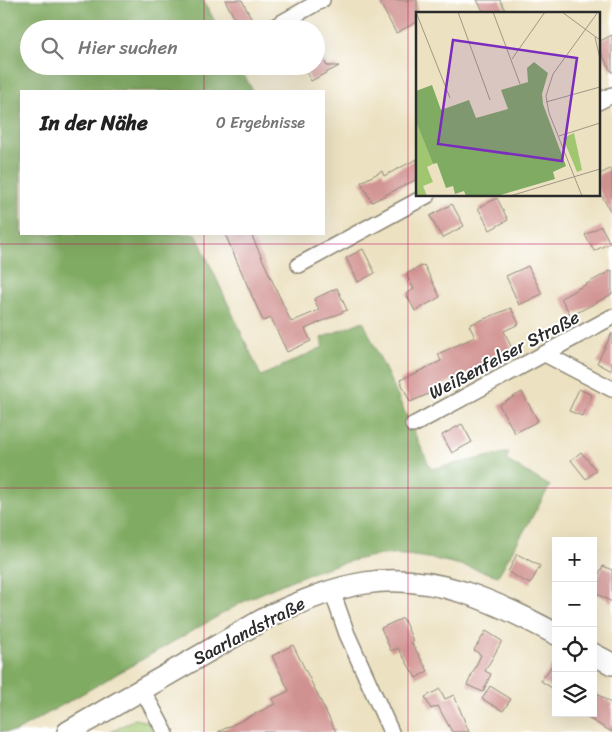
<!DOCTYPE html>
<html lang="de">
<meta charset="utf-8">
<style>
:root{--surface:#fff;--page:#f2f2f2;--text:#222;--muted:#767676;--line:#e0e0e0}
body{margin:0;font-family:Sriracha,sans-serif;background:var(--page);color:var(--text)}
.controls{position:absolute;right:15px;bottom:15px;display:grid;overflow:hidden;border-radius:0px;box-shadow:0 5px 20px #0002}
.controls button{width:45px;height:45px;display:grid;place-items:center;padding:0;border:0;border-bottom:1px solid var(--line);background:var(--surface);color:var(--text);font:25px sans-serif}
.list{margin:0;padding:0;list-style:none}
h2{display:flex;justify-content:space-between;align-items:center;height:65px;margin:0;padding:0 20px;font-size:21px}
h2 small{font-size:16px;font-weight:400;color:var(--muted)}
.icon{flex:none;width:28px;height:28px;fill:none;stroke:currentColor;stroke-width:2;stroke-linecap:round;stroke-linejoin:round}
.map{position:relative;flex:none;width:612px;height:732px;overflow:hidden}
.search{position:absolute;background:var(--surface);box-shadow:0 5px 20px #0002;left:20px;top:20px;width:305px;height:55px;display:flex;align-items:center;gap:12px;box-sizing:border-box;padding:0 18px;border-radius:28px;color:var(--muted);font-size:19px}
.panel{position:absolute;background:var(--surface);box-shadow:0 5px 20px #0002;left:20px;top:90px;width:305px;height:145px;border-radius:0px}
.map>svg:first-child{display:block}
.green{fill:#a0c670;stroke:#66784e}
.forest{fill:#80ab62;stroke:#566b46}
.building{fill:#d09290}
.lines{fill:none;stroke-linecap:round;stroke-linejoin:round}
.street-casing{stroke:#8c8676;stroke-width:18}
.secondary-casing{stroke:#8c8676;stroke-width:24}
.street{stroke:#fff;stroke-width:15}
.secondary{stroke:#fff;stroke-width:21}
.grid{fill:none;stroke:#c2185b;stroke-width:1;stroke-opacity:0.55}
.labels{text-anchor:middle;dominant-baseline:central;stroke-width:4;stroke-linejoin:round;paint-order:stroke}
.street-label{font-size:18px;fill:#2b2b2b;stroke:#fff}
.inset-road{fill:none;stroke:#9f9885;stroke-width:1}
.view{fill:#7b2cbf;fill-opacity:0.15;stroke:#7b2cbf;stroke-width:2.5}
.inset-edge{fill:none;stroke:#2b2b2b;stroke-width:2.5}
</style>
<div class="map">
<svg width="612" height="732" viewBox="0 0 612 732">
<rect width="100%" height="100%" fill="#fff"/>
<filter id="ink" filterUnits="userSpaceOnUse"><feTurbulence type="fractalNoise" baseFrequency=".02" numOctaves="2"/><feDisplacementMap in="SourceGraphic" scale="10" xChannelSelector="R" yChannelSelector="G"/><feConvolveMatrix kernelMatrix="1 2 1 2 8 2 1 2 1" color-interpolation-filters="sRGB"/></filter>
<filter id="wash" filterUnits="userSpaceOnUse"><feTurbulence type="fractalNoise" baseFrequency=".0096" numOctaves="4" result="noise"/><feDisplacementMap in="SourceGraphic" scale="20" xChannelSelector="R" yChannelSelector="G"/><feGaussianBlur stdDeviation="1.12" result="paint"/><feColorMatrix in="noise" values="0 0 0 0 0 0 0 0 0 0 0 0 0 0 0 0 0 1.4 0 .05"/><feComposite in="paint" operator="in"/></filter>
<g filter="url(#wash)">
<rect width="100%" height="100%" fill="#ece1c1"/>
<path class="green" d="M135 719 149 722 153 732H111Z"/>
<path class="forest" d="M0 0H203L219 29H29V66H239L253 91H21V234H196L261 376 323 347 321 338 363 321 431 469 509 452 506 460 550 486 498 576C464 565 410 550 374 556 328 564 284 582 243 602L15 732H0Z"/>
<g id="blocks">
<path class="building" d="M225 0H242L252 20 239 27Z
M386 0H417V22L396 33 380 3Z
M477 0H500L507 14H485Z
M612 35V73L598 47V42Z
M316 46 327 66H339L311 81 303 66H316Z
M417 159V179L372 202 361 182 382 171 384 176Z
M612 168V214L598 189V175Z
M497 198 508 220 490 230 478 208Z
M452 204 464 226 442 238 430 216Z
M601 226 610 243 594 251 585 235Z
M225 234H251L291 322 319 310 314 299 337 288 347 310 305 329 311 341 287 352 271 318 263 321Z
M363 249 375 273 358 282 346 258Z
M424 265 440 297 415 311 406 294 414 289 406 274Z
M528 266 542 294 519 305 506 276Z
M612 270V294L571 316 561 298Z
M511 308 519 324 504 331 513 351 432 390 433 392 410 402 400 380 441 361 438 354 475 337 469 325Z
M612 333V371L597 363Z
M579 389 592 395 582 416 569 411Z
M522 392 538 421 515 433 499 405Z
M462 424 472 442 452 453 442 435Z
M581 452 596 470 586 479 571 460Z
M517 554 540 566 530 584 508 572Z
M603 566 612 570V602L593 592V585Z
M403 618 413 641 411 642 428 671 416 678 398 648 391 651 381 628Z
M486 631 502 641 485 671 491 674 483 692 467 685 481 655 474 650Z
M293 645 336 732H218L275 704 272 699 289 691 272 656Z
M556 660V683L552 688 541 681Z
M490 686 511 699 503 711 482 699Z
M440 689 445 699 454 695 469 732H452L438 706 431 709 425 697Z
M593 691 612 704V732L579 713H593Z"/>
</g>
</g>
<g filter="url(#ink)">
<use href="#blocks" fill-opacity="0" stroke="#8c8676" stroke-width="1"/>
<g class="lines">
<g class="street-casing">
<path id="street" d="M272 28 322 0
M598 102 612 95
M299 265 428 195
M545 354 612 389
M413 425 612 317
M332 591 347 634 391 732
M142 689 165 732"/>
</g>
<g class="secondary-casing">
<path id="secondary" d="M593 654 612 664
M68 732 271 615C301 602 332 588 365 583 433 572 497 602 556 634"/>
</g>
<use href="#street" class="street"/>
<use href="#secondary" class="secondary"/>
</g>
</g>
<path class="grid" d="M204 0V29M408 0V732M204 66V91M204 234V732M0 244H612M0 488H612"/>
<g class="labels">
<g class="street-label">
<text transform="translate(504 355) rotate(-28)">Weißenfelser Straße</text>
<text transform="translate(249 631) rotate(-28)">Saarlandstraße</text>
</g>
</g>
<g transform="translate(416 12)">
<rect width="184" height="184" fill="#ece1c1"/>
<path d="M0 110 17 152 11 155 17 170 7 174 11 184H0ZM158 121 166 158 161 160 147 126Z" fill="#a0c670"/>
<path d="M118 50 132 61 126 82 127 92 150 154 137 160 139 167 81 184H50L48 179 39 182 37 174 30 176 21 151 17 152 0 110V79L16 73 25 98 53 88 60 106 92 97 85 78 112 70 111 56Z" fill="#80ab62"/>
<path class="inset-road" d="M0 0 34 86M42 0 74 88M77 0 104 72M146 0 184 28M179 25 184 47M96 47 129 0M130 90 184 75M143 124 184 111M94 184 184 157M166 184 133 101 130 84 137 62 182 0"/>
<path class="view" d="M37 28 161 46 146 149 22 132Z"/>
<rect width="184" height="184" class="inset-edge"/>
</g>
</svg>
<div class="controls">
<button>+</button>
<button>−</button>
<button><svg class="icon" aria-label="locate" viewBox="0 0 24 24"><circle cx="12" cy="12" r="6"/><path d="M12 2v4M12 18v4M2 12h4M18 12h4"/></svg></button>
<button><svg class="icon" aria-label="layers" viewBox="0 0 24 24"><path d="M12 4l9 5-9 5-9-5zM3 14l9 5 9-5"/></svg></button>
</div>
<div class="search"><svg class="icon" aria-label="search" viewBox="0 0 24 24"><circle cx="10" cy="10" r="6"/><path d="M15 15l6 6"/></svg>Hier suchen</div>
<section class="panel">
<h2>In der Nähe<small>0 Ergebnisse</small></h2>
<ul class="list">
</ul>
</section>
</div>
